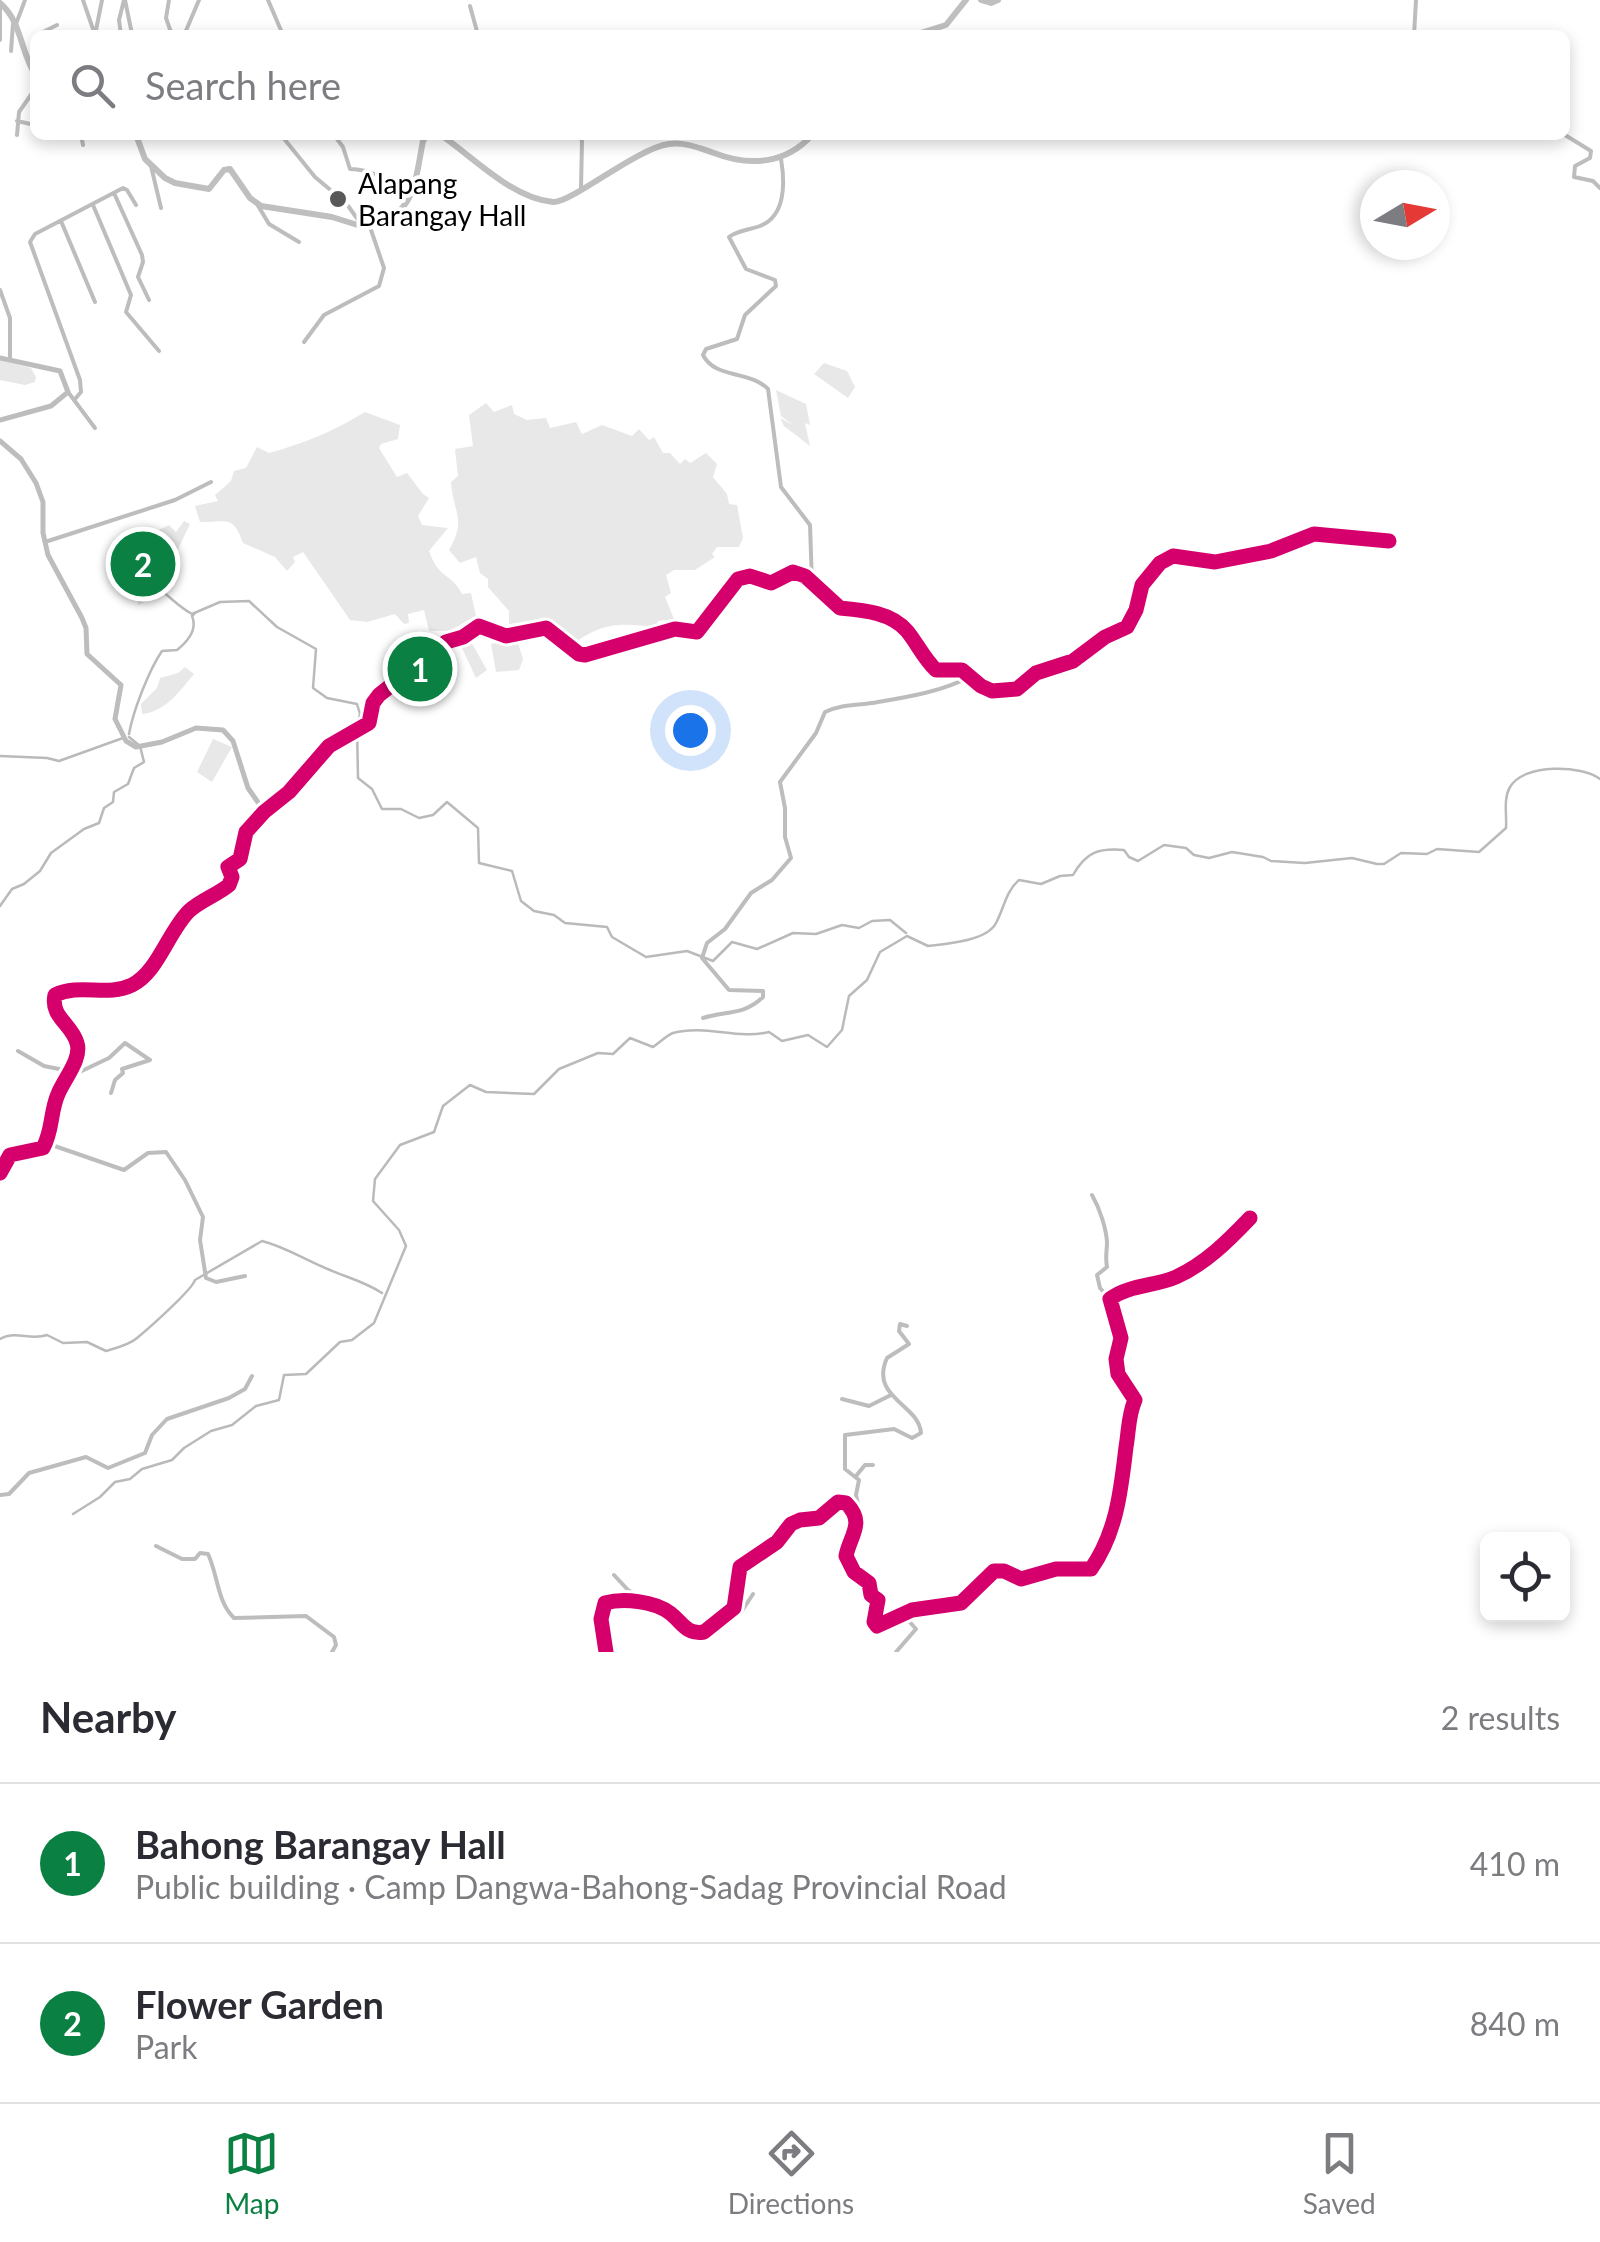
<!DOCTYPE html>
<meta charset="utf-8">
<style>
:root{--surface:#fff;--page:#f7f7f7;--text:#2b2b33;--muted:#7c7c81;--line:#e1e1e2;--accent:#0b8043}
body{margin:0;font-family:Lato,sans-serif;background:var(--page);color:var(--text)}
.controls{position:absolute;right:30px;bottom:30px;display:grid;overflow:hidden;border-radius:15px;box-shadow:0 5px 15px #0003}
.controls button{width:90px;height:90px;display:grid;place-items:center;padding:0;border:0;border-bottom:2px solid var(--line);background:var(--surface);color:var(--text);font:50px sans-serif}
.compass{position:absolute;left:1360px;top:170px;width:90px;height:90px;border-radius:50%;background:var(--surface);box-shadow:0 5px 15px #0003;rotate:80deg}
.you{position:absolute;left:690px;top:730px;width:35px;height:35px;margin:-25px;border:8px solid #fff;border-radius:50%;background:#1a73e8;box-shadow:0 0 0 15px #1a73e833}
.badge{display:grid;place-items:center;width:65px;height:65px;border-radius:50%;background:var(--accent);color:#fff;font-size:32px;font-weight:700}
.pin{position:absolute;translate:-50% -50%;border:5px solid #fff;box-shadow:0 2px 10px #0006}
.list{margin:0;padding:0;list-style:none}
h2{display:flex;justify-content:space-between;align-items:center;height:130px;margin:0;padding:0 40px;font-size:42px}
h2 small{font-size:32px;font-weight:400;color:var(--muted)}
.list li{display:grid;grid-template-columns:65px 1fr auto;gap:30px;align-items:center;box-sizing:border-box;height:160px;padding:0 40px;border-top:2px solid var(--line)}
.list b{display:block;font-size:38px;white-space:nowrap}
.list p{margin:0;font-size:32px;white-space:nowrap;color:var(--muted)}
.list em{font-size:32px;font-style:normal;color:var(--muted)}
.icon{flex:none;width:55px;height:55px;fill:none;stroke:currentColor;stroke-width:2;stroke-linecap:round;stroke-linejoin:round}
.map{position:relative;flex:none;width:1600px;height:1652px;overflow:hidden}
.search{position:absolute;background:var(--surface);box-shadow:0 5px 15px #0003;left:30px;right:30px;top:30px;height:110px;display:flex;align-items:center;gap:25px;box-sizing:border-box;padding:0 35px;border-radius:15px;color:var(--muted);font-size:38px}
.sheet{height:450px;background:var(--surface)}
nav{display:flex;justify-content:space-around;align-items:center;box-sizing:border-box;height:140px;border-top:2px solid var(--line);background:var(--surface);font-size:28px;color:var(--muted)}
nav a{display:grid;justify-items:center;gap:5px}
nav .on{color:var(--accent)}
.map>svg:first-child{display:block}
.green{fill:#e8e8e8}
.lines{fill:none;stroke-linecap:round;stroke-linejoin:round}
.stream{stroke:#bababa;stroke-width:2.5}
.minor{stroke:#bdbdbd;stroke-width:4}
.tertiary{stroke:#bdbdbd;stroke-width:5}
.secondary{stroke:#bfbfbf;stroke-width:6}
.cycleway-casing{stroke:#fff;stroke-width:21}
.cycleway{stroke:#d6006c;stroke-width:15}
.poi-dot{fill:#595959;stroke:#fff;stroke-width:4}
.labels{text-anchor:middle;dominant-baseline:central;stroke-width:8;stroke-linejoin:round;paint-order:stroke}
.poi-label{font-size:28px;fill:#000;stroke:#fff;text-anchor:start}
</style>
<div class="map">
<svg width="1600" height="1652" viewBox="0 0 1600 1652">
<rect width="100%" height="100%" fill="#fff"/>
<path class="green" d="M0 360 31 368 36 377 35 382 25 385 0 380Z
M824 363 847 371 855 387 848 398 814 374Z
M776 390 806 404 810 425 805 423 810 446 784 426 780 418 793 425 781 416Z
M486 403 494 412 512 405 514 414 527 420 546 418 550 428 576 422 582 434 602 425 632 436 639 429 649 440 654 437 663 453H670L680 464 685 459 690 463 706 453 717 464 713 477 727 494 729 504 737 505 743 538 739 547H717L712 554 715 557 695 570H674L666 575 671 593 665 597 674 619 658 621 656 627C620 624 608 621 577 641L545 619 509 624V611L488 587V579L480 573 476 557 460 563 449 550C467 520 453 512 451 482L458 476 455 449 473 446 469 415Z
M365 412 400 425 398 439 381 444 379 448 397 477 407 473 423 494 429 498 418 516 422 525 448 528 429 551C439 580 452 573 462 594L471 593 476 616 449 631H429L424 610 408 614 409 623 404 624 395 614 367 622 350 620 303 552 293 557 295 562 287 571 275 557 243 543C233 515 228 522 200 522L195 506 218 501 215 495 231 481 234 471 246 468 257 447 269 453C305 443 334 431 365 412Z
M184 521 190 524 170 566 130 570 132 581H148L154 586 155 597 138 605V600L121 593 115 563 120 561 115 551 169 525 176 532Z
M470 640 487 670 476 678 460 644Z
M517 640 523 659 519 670 496 672 491 644Z
M185 667 194 674C180 691 165 712 142 714L141 704 157 688 160 678 178 673Z
M213 739 232 747 212 782 197 772Z"/>
<g class="lines">
<path class="stream" d="M140 579C159 583 174 605 192 614L220 602 249 601 277 627 316 649 313 688 327 698 357 704 360 714 357 727 358 778 372 789 382 809H401L419 818 433 815 447 802 478 828 479 863 512 871 521 901 534 911 554 915 565 923 607 927 612 937 646 957 687 951 713 961 732 942 757 949 793 933 816 934 842 925 859 928 872 921 890 920 906 933
M129 734C133 711 149 670 162 651L177 650C187 642 198 630 192 616L195 613
M0 756 47 758 59 761 123 738
M0 906 12 889 24 884 40 871 51 853 84 829 99 823 104 808 113 802 114 792 128 784 134 768 144 762 140 746 129 737
M0 1339C16 1330 30 1341 47 1335L63 1343 87 1342 106 1351C116 1348 129 1345 137 1338 148 1329 192 1290 195 1280L262 1241C285 1247 302 1258 323 1267 344 1277 362 1280 382 1293
M73 1514 100 1497 115 1482 130 1479 142 1469 172 1460 184 1448 211 1431 232 1425 256 1406 279 1400 284 1375 306 1374 340 1342 352 1340 374 1323 406 1246 399 1230 373 1201 375 1179 400 1145 434 1132 443 1106 470 1085 486 1092 534 1094 559 1069 598 1053 613 1054 630 1038 653 1047C659 1043 667 1035 673 1033 706 1024 737 1040 769 1032L782 1041 808 1035 827 1047 842 1030 849 996 867 980 880 952 907 936 928 946C946 944 987 941 996 923 1004 908 1006 891 1019 880L1041 884 1060 876 1073 875C1086 852 1098 848 1124 850L1129 857 1138 861 1164 845 1186 848 1194 855 1209 858 1232 852 1263 857 1271 861 1305 863 1352 858 1377 864H1384L1401 853 1427 854 1437 849 1479 852 1506 828C1507 815 1503 799 1510 787 1524 763 1582 765 1600 779"/>
<path class="minor" d="M83 0 94 32
M125 0 132 34
M169 0 166 18 172 35
M268 0 283 35
M0 6V40
M470 6 478 35
M16 24 25 0
M185 33 199 0
M37 35 57 25
M95 35 102 0
M121 35 119 20 124 0
M1414 35 1416 0
M11 51 13 24
M17 121 35 125
M17 135 19 112 35 89
M81 135 83 145
M281 135 315 177 346 203 361 224
M334 135 343 147 350 169C373 169 392 182 408 197
M579 135 582 141 581 188
M1565 135 1591 151 1590 158 1575 166 1574 177 1593 181 1600 188
M781 159C785 182 786 216 760 226 749 230 738 230 729 237L746 269 775 280 776 286 745 315 737 339 706 349 703 355C715 379 749 370 768 389L781 487 810 525 812 583
M151 166 161 208
M114 193 142 255 143 262 138 277 149 300
M257 204 269 224 299 242
M93 205 131 295 126 312 159 351
M61 221 95 302
M0 290 10 318V360
M304 342 324 315 379 286 384 268 370 227
M68 392 95 428
M75 399 81 392 80 380 30 242 35 234 123 188 127 190 136 205
M45 542 175 500 211 482
M424 661 441 685
M703 1018C726 1011 745 1015 763 997V991L729 990 702 958 707 943 725 929 751 893 772 880 791 858 785 837V808L780 782 816 733 825 712C844 703 859 706 878 702 907 697 944 691 969 677
M18 1051 44 1066 69 1071
M69 1077 109 1058 125 1043 150 1060 122 1069 123 1073 115 1080 111 1093
M46 1143 124 1170 148 1153 166 1152 185 1180 203 1217 200 1240 206 1278 216 1282 245 1276
M1092 1195C1100 1209 1106 1228 1107 1242 1107 1251 1105 1257 1107 1267L1097 1275 1100 1288 1110 1299
M842 1399 869 1406 891 1395
M856 1476 865 1465H873
M0 1495 9 1494 29 1473 86 1457 108 1468 145 1453 152 1435 167 1419 229 1398 245 1389 252 1376
M856 1519 860 1514 856 1495 859 1480 845 1469V1435L894 1429 912 1438 921 1433C919 1404 869 1398 887 1358L909 1344 899 1331 900 1324 907 1326
M156 1546 182 1559H195L200 1553 208 1554C218 1575 217 1602 234 1618L306 1616 334 1637 336 1645 332 1652
M614 1575 628 1590 644 1600
M731 1613 740 1614 753 1594
M895 1619 908 1620 916 1629 896 1652"/>
<path class="tertiary" d="M0 358 60 371 68 392 51 406 0 420
M0 441 21 459 36 483 43 502V533L48 555 82 618 86 628 87 654 121 685 115 719 126 741 136 747 162 742 196 728 223 730 233 741 248 788 264 811
M0 1173 10 1155 43 1148C53 1130 50 1112 58 1094 64 1079 82 1059 77 1043 72 1024 50 1017 55 995 80 983 107 997 132 985 158 972 168 932 189 911 201 900 217 895 229 885L232 877 228 867 240 859 246 832 264 812 289 792 329 746 369 723 373 703 379 695 446 642 463 637 479 626 506 636 546 628 579 654 585 655 675 629 697 632 738 579 750 576 771 583 793 572 805 576 840 608C862 610 891 612 907 631 917 643 924 659 936 670H962L981 686 992 691 1017 689 1036 673 1073 661 1105 637 1127 627 1136 610 1142 585 1160 563 1173 556 1215 562 1271 551 1314 534 1389 541
M606 1652 601 1619 605 1603C623 1598 654 1601 670 1613 682 1622 686 1635 704 1632L734 1608 740 1567 777 1542 791 1524 800 1520 819 1518 838 1502 846 1503C866 1523 850 1535 846 1556L854 1572 869 1583 871 1595 878 1600 874 1622 877 1626 912 1610 961 1603 994 1571H1004L1021 1579 1056 1569H1091C1117 1532 1121 1489 1126 1447 1129 1430 1128 1416 1135 1400L1118 1374 1116 1359 1121 1338 1110 1299C1128 1285 1156 1286 1176 1277 1205 1264 1228 1241 1250 1218"/>
<path class="secondary" d="M981 0 991 3 998 0
M0 3C22 22 20 51 35 74
M914 35 946 25 966 0
M136 135 145 159 165 178 175 183 209 189 224 170 230 169 250 198 261 206 332 217 364 227C416 219 415 180 423 141L427 135
M441 135C473 157 513 199 553 202 570 204 637 148 669 144 685 142 699 148 714 153 750 167 786 164 812 135"/>
<g class="cycleway-casing">
<path id="cycleway" d="M0 1173 10 1155 43 1148C53 1130 50 1112 58 1094 64 1079 82 1059 77 1043 72 1024 50 1017 55 995 80 983 107 997 132 985 158 972 168 932 189 911 201 900 217 895 229 885L232 877 228 867 240 859 246 832 264 812 289 792 329 746 369 723 373 703 379 695 446 642 463 637 479 626 506 636 546 628 579 654 585 655 675 629 697 632 738 579 750 576 771 583 793 572 805 576 840 608C862 610 891 612 907 631 917 643 924 659 936 670H962L981 686 992 691 1017 689 1036 673 1073 661 1105 637 1127 627 1136 610 1142 585 1160 563 1173 556 1215 562 1271 551 1314 534 1389 541
M606 1652 601 1619 605 1603C623 1598 654 1601 670 1613 682 1622 686 1635 704 1632L734 1608 740 1567 777 1542 791 1524 800 1520 819 1518 838 1502 846 1503C866 1523 850 1535 846 1556L854 1572 869 1583 871 1595 878 1600 874 1622 877 1626 912 1610 961 1603 994 1571H1004L1021 1579 1056 1569H1091C1117 1532 1121 1489 1126 1447 1129 1430 1128 1416 1135 1400L1118 1374 1116 1359 1121 1338 1110 1299C1128 1285 1156 1286 1176 1277 1205 1264 1228 1241 1250 1218"/>
</g>
<use href="#cycleway" class="cycleway"/>
</g>
<circle class="poi-dot" cx="338" cy="199" r="10"/>
<g class="labels">
<g class="poi-label">
<text x="358" y="183">Alapang<tspan x="358" dy="32">Barangay Hall</tspan></text>
</g>
</g>
</svg>
<div class="controls">
<button><svg class="icon" aria-label="locate" viewBox="0 0 24 24"><circle cx="12" cy="12" r="6"/><path d="M12 2v4M12 18v4M2 12h4M18 12h4"/></svg></button>
</div>
<svg class="compass" viewBox="-18 -18 36 36"><path d="M0-13l5 13h-10z" fill="#e53935"/><path d="M0 13l5-13h-10z" fill="#7c7c81"/></svg>
<div class="you"></div>
<div class="pin badge" style="left:420px;top:669px">1</div>
<div class="pin badge" style="left:143px;top:564px">2</div>
<div class="search"><svg class="icon" aria-label="search" viewBox="0 0 24 24"><circle cx="10" cy="10" r="6"/><path d="M15 15l6 6"/></svg>Search here</div>
</div>
<section class="sheet">
<h2>Nearby<small>2 results</small></h2>
<ul class="list">
<li><span class="badge">1</span><div><b>Bahong Barangay Hall</b><p>Public building · Camp Dangwa-Bahong-Sadag Provincial Road</p></div><em>410 m</em></li>
<li><span class="badge">2</span><div><b>Flower Garden</b><p>Park</p></div><em>840 m</em></li>
</ul>
</section>
<nav>
<a class="on"><svg class="icon" aria-label="map" viewBox="0 0 24 24"><path d="M3 6l6-2 6 2 6-2v14l-6 2-6-2-6 2zM9 4v14M15 6v14"/></svg>Map</a>
<a><svg class="icon" aria-label="directions" viewBox="0 0 24 24"><path d="M12 3l9 9-9 9-9-9zM9 14v-3h6M13 9l2 2-2 2"/></svg>Directions</a>
<a><svg class="icon" aria-label="saved" viewBox="0 0 24 24"><path d="M7 4h10v16l-5-4-5 4z"/></svg>Saved</a>
</nav>
